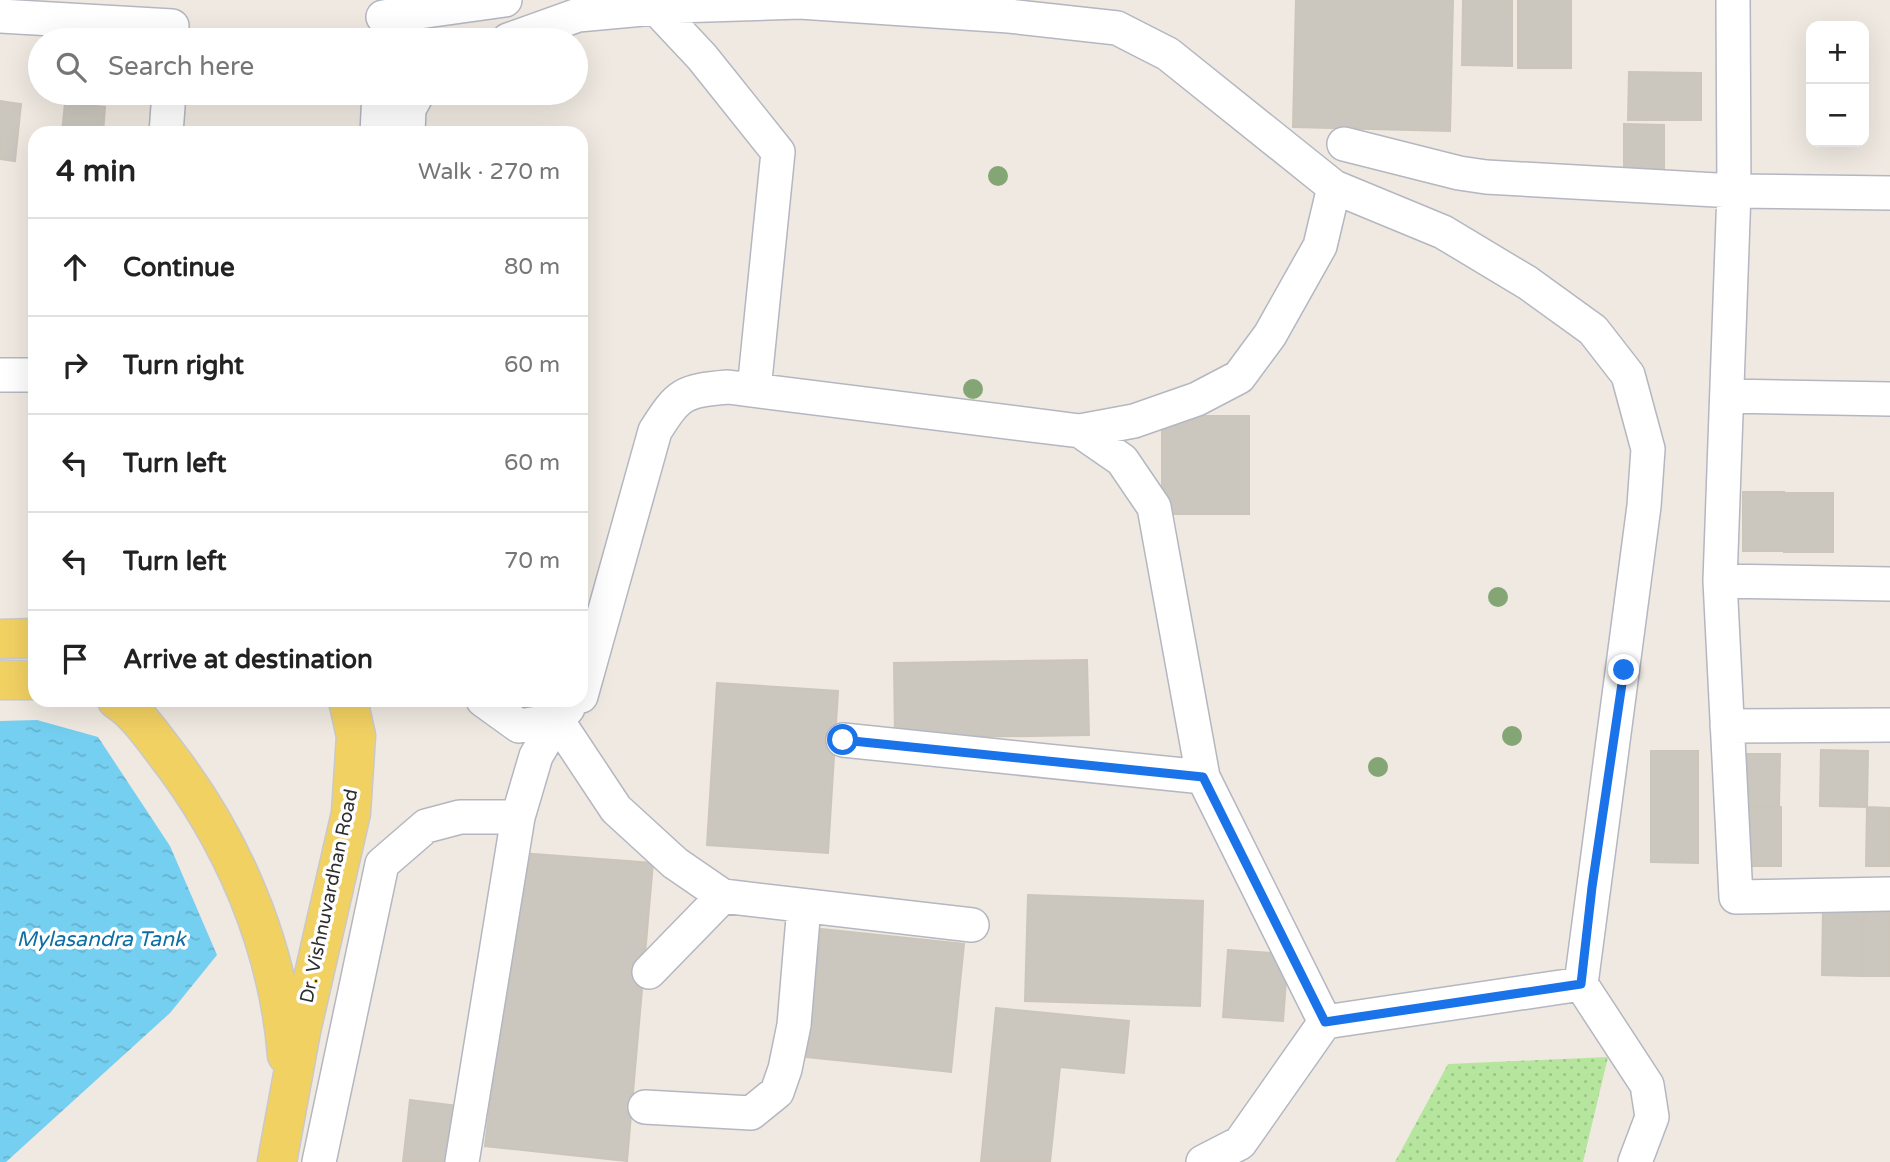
<!DOCTYPE html>
<meta charset="utf-8">
<style>
:root{--surface:#fff;--page:#f6f6f6;--text:#222;--muted:#767676;--line:#e0e0e0}
body{margin:0;font-family:"Varela Round",sans-serif;background:var(--page);color:var(--text)}
.controls{position:absolute;right:21px;top:21px;display:grid;overflow:hidden;border-radius:14px;box-shadow:0 7px 28px #0002}
.controls button{width:63px;height:63px;display:grid;place-items:center;padding:0;border:0;border-bottom:2px solid var(--line);background:var(--surface);color:var(--text);font:35px sans-serif}
.stop{position:absolute;width:21px;height:21px;margin:-16px;border:5px solid #1a73e8;border-radius:50%;background:#fff}
.stop.end{background:#1a73e8;border-color:#fff;box-shadow:0 2px 7px #0008}
.list{margin:0;padding:0;list-style:none}
h2{display:flex;justify-content:space-between;align-items:center;height:91px;margin:0;padding:0 28px;font-size:30px}
h2 small{font-size:23px;font-weight:400;color:var(--muted)}
.list li{display:grid;grid-template-columns:46px 1fr auto;gap:21px;align-items:center;box-sizing:border-box;height:98px;padding:0 28px;border-top:2px solid var(--line)}
.list b{display:block;font-size:26px;white-space:nowrap}
.list em{font-size:23px;font-style:normal;color:var(--muted)}
.icon{flex:none;width:38px;height:38px;fill:none;stroke:currentColor;stroke-width:2;stroke-linecap:round;stroke-linejoin:round}
.map{position:relative;flex:none;width:1890px;height:1162px;overflow:hidden}
.search{position:absolute;background:var(--surface);box-shadow:0 7px 28px #0002;left:28px;top:28px;width:560px;height:77px;display:flex;align-items:center;gap:18px;box-sizing:border-box;padding:0 24px;border-radius:38px;color:var(--muted);font-size:26px}
.panel{position:absolute;background:var(--surface);box-shadow:0 7px 28px #0002;left:28px;top:126px;width:560px;height:581px;border-radius:21px}
.map>svg:first-child{display:block}
.park{fill:url(#park-dots)}
.water{fill:url(#water-ripples)}
.building{fill:#cbc7bf;stroke:#cbc5ba;stroke-width:2}
.lines{fill:none;stroke-linecap:round;stroke-linejoin:round}
.minor-casing{stroke:#b4b7c1;stroke-width:36}
.major-casing{stroke:#c9c9c9;stroke-width:41}
.minor{stroke:#fff;stroke-width:33}
.major{stroke:#f2d163;stroke-width:38}
.tree{fill:#84a574}
.route{stroke:#1a73e8;stroke-width:9}
.labels{text-anchor:middle;dominant-baseline:central;stroke-width:7;stroke-linejoin:round;paint-order:stroke}
.street-label{font-size:19px;fill:#2e2e2e;stroke:#fff}
.water-label{font-size:21px;font-style:italic;fill:#0d6fa3;stroke:#fff}
</style>
<div class="map">
<svg width="1890" height="1162" viewBox="0 0 1890 1162">
<defs>
<pattern id="park-dots" width="8" height="8" patternUnits="userSpaceOnUse" patternTransform="scale(1.75)"><rect width="8" height="8" fill="#b6e59e"/><path d="M2 2h.1M6 6h.1" fill="none" stroke="#9dc588" stroke-width="1.8" stroke-linecap="round"/></pattern>
<pattern id="water-ripples" width="26" height="14" patternUnits="userSpaceOnUse" patternTransform="scale(1.75)"><rect width="26" height="14" fill="#75cff0"/><path d="M2 4q2-2 4 0t4 0M15 11q2-2 4 0t4 0" fill="none" stroke="#66b2ce"/></pattern>
</defs>
<rect width="100%" height="100%" fill="#efe9e1"/>
<path class="park" d="M1608 1057 1583 1162H1395L1448 1064Z"/>
<path class="water" d="M37 720 98 737 170 846 217 955 170 1013 6 1162H0V721Z"/>
<path class="building" d="M1296 0H1453L1450 131 1293 127Z
M1463 0H1512V66L1462 65Z
M1518 0H1571V68H1518Z
M1629 72 1701 73V120H1628Z
M0 101 21 104 15 161 0 159Z
M65 103 105 107 103 133H62Z
M1624 124 1664 125V175H1624Z
M1162 416H1249V514H1162Z
M1743 492H1784V551H1743Z
M1784 492 1833 493V552H1784Z
M1087 660 1089 735 895 738 894 663Z
M717 683 838 691 828 853 707 845Z
M1821 750 1868 751 1867 807 1820 806Z
M1651 751H1698V863L1651 862Z
M1743 754H1780L1779 807H1743Z
M1743 807H1781V866H1742Z
M1867 807 1890 808V866H1866Z
M520 853 653 863 627 1161 485 1146Z
M1028 895 1203 901 1200 1006 1025 1001Z
M1823 908H1863L1862 976 1822 975Z
M1864 909H1890V976H1862Z
M821 929 964 944 951 1072 807 1057Z
M1228 950 1288 954 1283 1021 1223 1017Z
M996 1008 1129 1021 1124 1073 1060 1067 1050 1162H981Z
M410 1100 459 1106 453 1162H403Z"/>
<g class="lines">
<g class="minor-casing">
<path id="minor" d="M1733 0 1734 191 1720 581 1736 897 1890 894
M656 8 702 57 778 152 754 390
M0 16 172 26
M383 17 505 0
M508 40 578 15 676 6 800 2 1009 16 1117 28 1168 54 1334 187
M166 133 169 93
M377 133 379 93
M408 133 409 109 418 93
M1344 144 1459 173 1486 177 1734 191 1890 193
M0 375H35
M1727 396 1890 399
M1080 431 1134 421 1197 399 1239 377 1270 335 1320 246 1334 187 1443 232 1528 283 1593 330 1628 375 1648 449 1644 506 1581 984
M1720 581 1890 584
M581 696 655 431C679 393 683 391 728 387L1080 431 1122 460 1154 507 1203 777 1325 1022
M483 700 519 726 557 720 568 708
M1727 726 1890 725
M843 740 1203 777
M518 817 536 756 557 720 616 809 675 863 723 896 972 925
M649 972 723 896
M645 1107 751 1113 777 1092 785 1069 794 1025 804 906
M319 1162 382 864 426 826 460 817H518L462 1162
M1203 1162 1240 1143 1325 1022 1581 984 1647 1085 1652 1117 1635 1162"/>
</g>
<g class="major-casing">
<path id="major" d="M0 639 35 638
M0 680H35
M117 700C135 711 151 734 164 751 232 838 278 944 287 1055
M277 1162 301 1031 351 813 356 736 348 700"/>
</g>
<use href="#minor" class="minor"/>
<use href="#major" class="major"/>
</g>
<g class="tree">
<circle cx="998" cy="176" r="10"/>
<circle cx="973" cy="389" r="10"/>
<circle cx="1498" cy="597" r="10"/>
<circle cx="1512" cy="736" r="10"/>
<circle cx="1378" cy="767" r="10"/>
</g>
<g class="lines">
<path class="route" d="M843 740 1203 777 1325 1022 1581 984 1592 887 1624 670"/>
</g>
<g class="labels">
<g class="street-label">
<text transform="translate(329 896) rotate(-78)">Dr. Vishnuvardhan Road</text>
</g>
<g class="water-label">
<text x="101" y="939">Mylasandra Tank</text>
</g>
</g>
</svg>
<div class="controls">
<button>+</button>
<button>−</button>
</div>
<div class="stop" style="left:843px;top:740px"></div>
<div class="stop end" style="left:1624px;top:670px"></div>
<div class="search"><svg class="icon" aria-label="search" viewBox="0 0 24 24"><circle cx="10" cy="10" r="6"/><path d="M15 15l6 6"/></svg>Search here</div>
<section class="panel">
<h2>4 min<small>Walk · 270 m</small></h2>
<ul class="list">
<li><svg class="icon" aria-label="ahead" viewBox="0 0 24 24"><path d="M12 20V5M6 11l6-6 6 6"/></svg><div><b>Continue</b></div><em>80 m</em></li>
<li><svg class="icon" aria-label="right" viewBox="0 0 24 24"><path d="M7 20v-9h11M14 6l5 5-5 5"/></svg><div><b>Turn right</b></div><em>60 m</em></li>
<li><svg class="icon" aria-label="left" viewBox="0 0 24 24"><path d="M17 20v-9H6M10 6l-5 5 5 5"/></svg><div><b>Turn left</b></div><em>60 m</em></li>
<li><svg class="icon" aria-label="left" viewBox="0 0 24 24"><path d="M17 20v-9H6M10 6l-5 5 5 5"/></svg><div><b>Turn left</b></div><em>70 m</em></li>
<li><svg class="icon" aria-label="arrive" viewBox="0 0 24 24"><path d="M6 21V4h12l-3 4 3 4H6"/></svg><div><b>Arrive at destination</b></div></li>
</ul>
</section>
</div>
